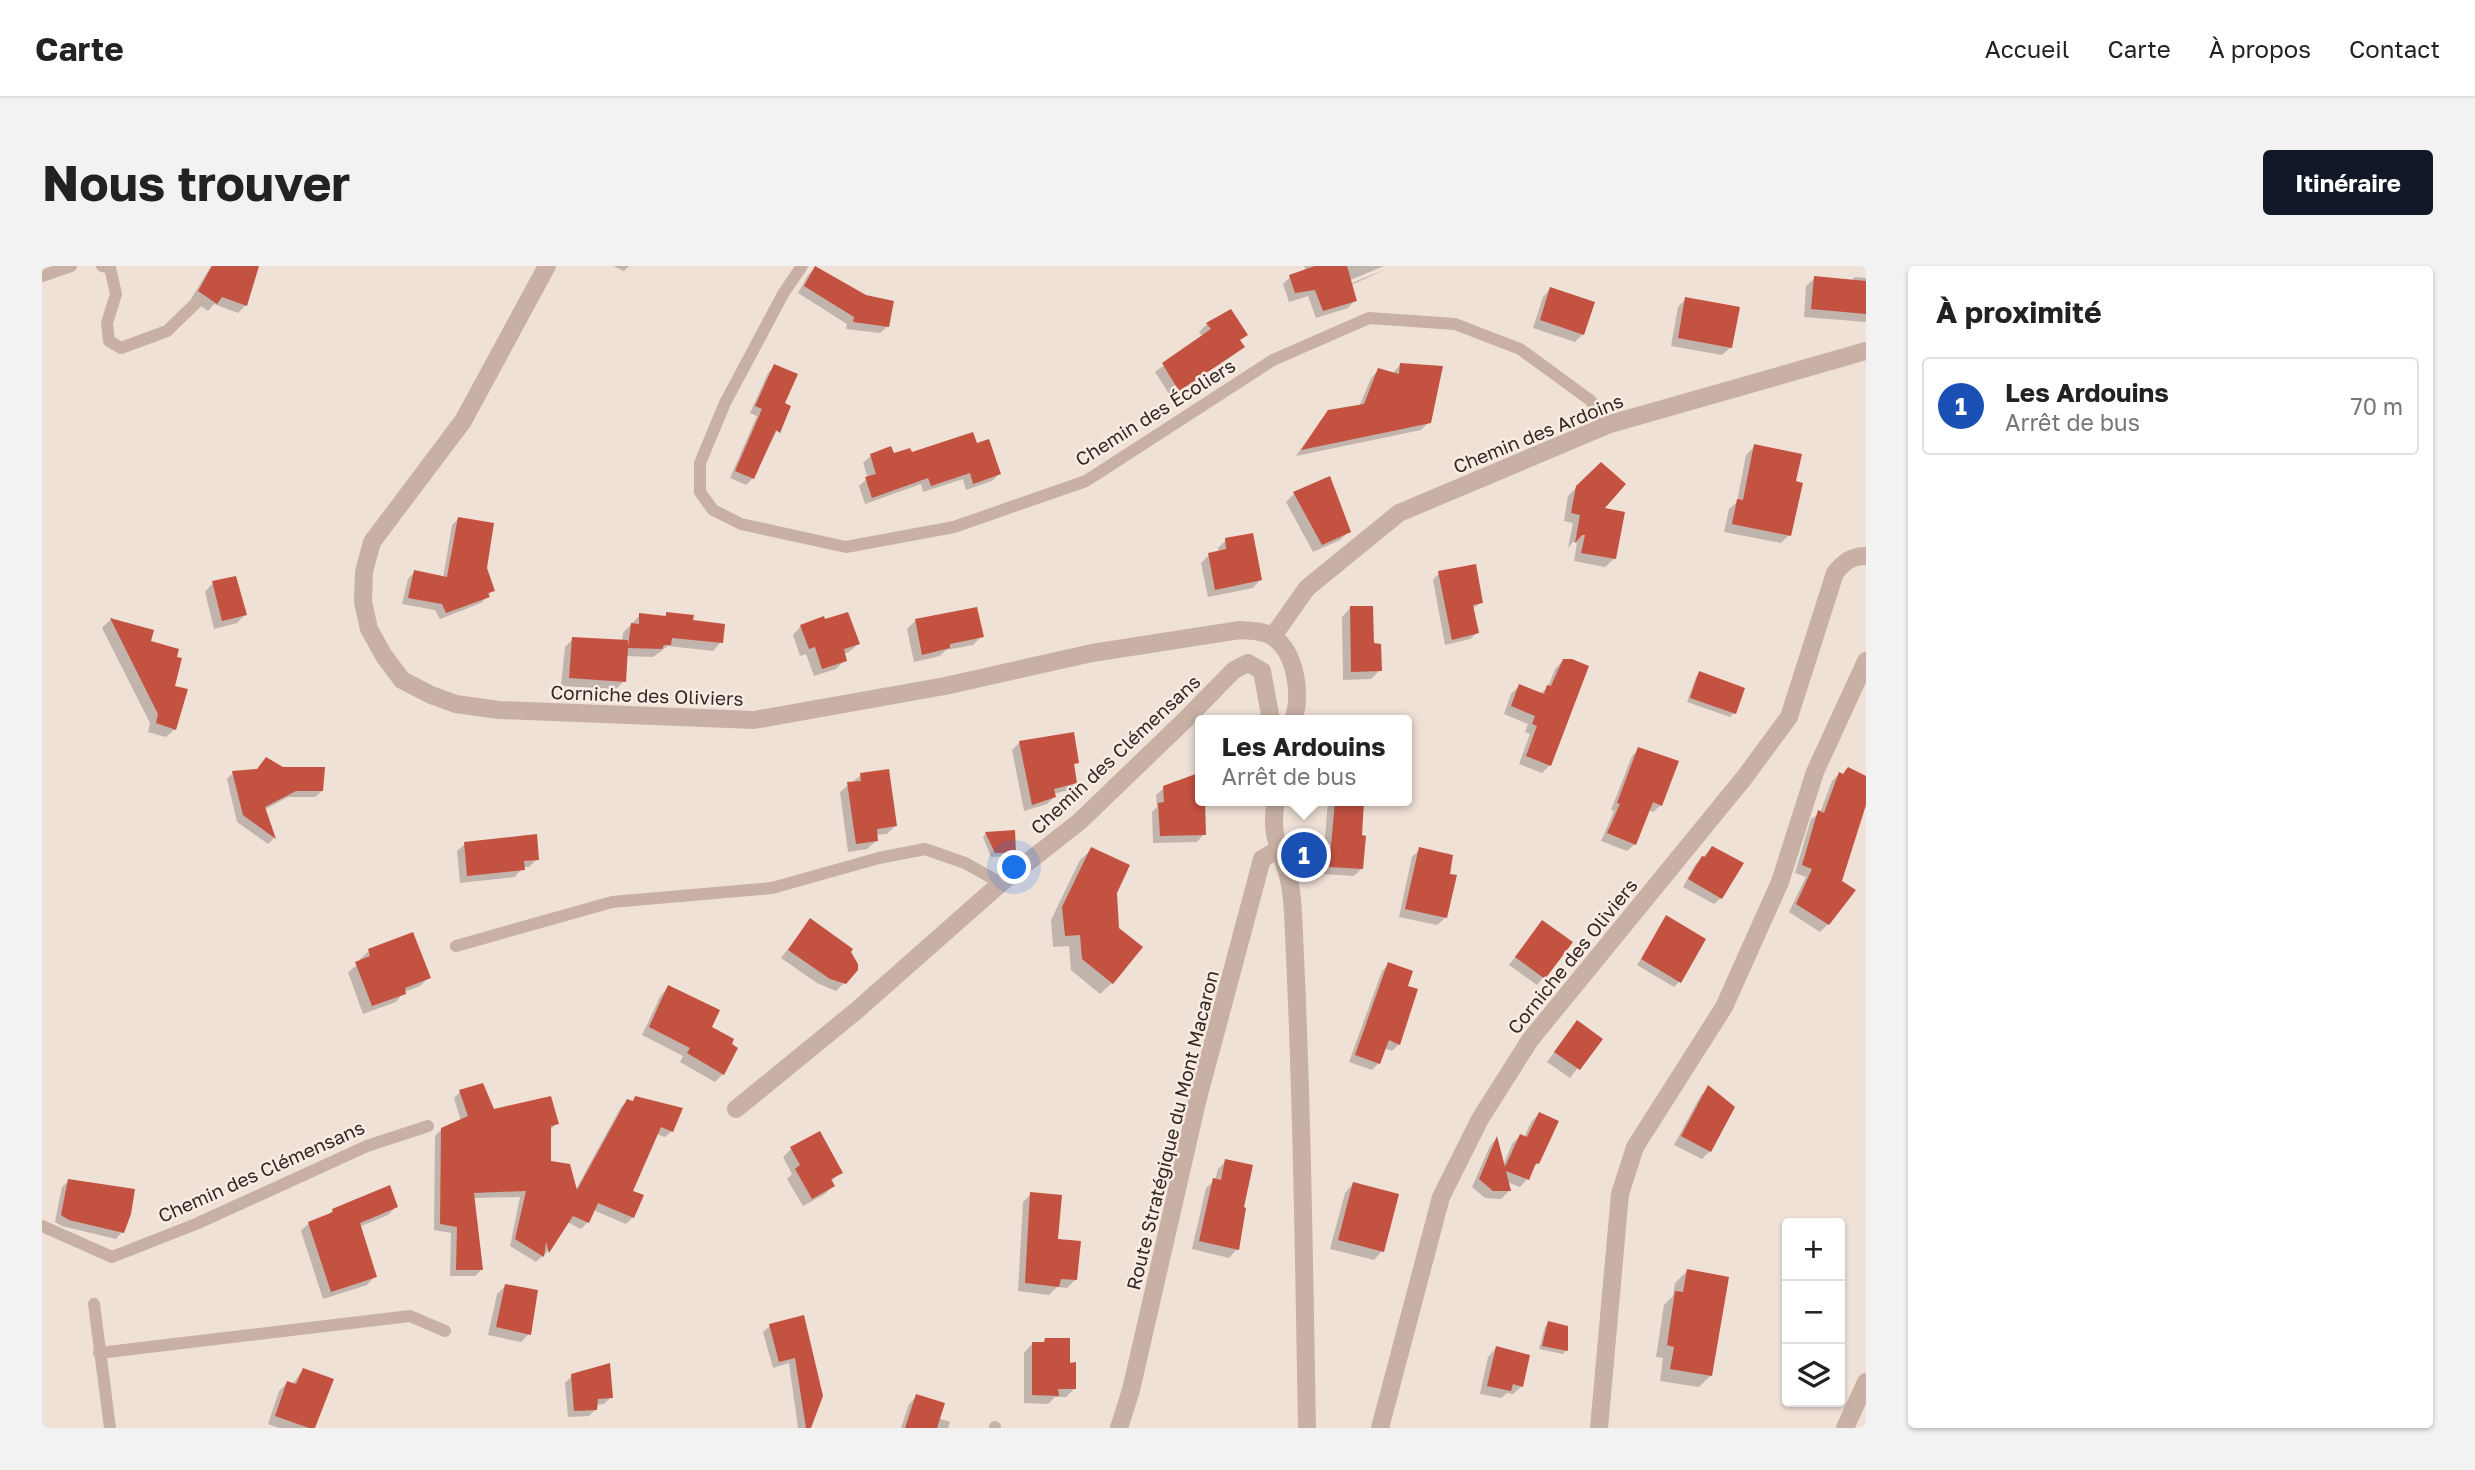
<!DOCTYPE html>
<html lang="fr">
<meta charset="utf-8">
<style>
:root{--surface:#fff;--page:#f2f2f2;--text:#222;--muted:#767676;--line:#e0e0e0;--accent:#111827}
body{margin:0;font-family:"Golos Text",sans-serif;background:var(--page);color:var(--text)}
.controls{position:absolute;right:21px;bottom:21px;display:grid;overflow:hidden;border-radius:7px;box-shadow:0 2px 5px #0004}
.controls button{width:63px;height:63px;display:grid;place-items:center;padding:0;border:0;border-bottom:2px solid var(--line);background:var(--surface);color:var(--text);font:35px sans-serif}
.you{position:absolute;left:973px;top:602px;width:24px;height:24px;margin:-18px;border:5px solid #fff;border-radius:50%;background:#1a73e8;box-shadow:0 0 0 10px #1a73e833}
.badge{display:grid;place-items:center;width:46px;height:46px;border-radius:50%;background:var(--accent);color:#fff;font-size:23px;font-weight:700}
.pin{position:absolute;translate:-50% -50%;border:4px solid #fff;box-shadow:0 2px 7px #0006}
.popup{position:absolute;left:1153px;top:449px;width:217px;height:91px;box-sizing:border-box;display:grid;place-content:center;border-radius:7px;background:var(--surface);filter:drop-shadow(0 2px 5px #0005);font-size:23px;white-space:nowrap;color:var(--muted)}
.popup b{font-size:26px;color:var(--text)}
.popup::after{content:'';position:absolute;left:50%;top:100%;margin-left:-14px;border:14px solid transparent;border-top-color:var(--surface)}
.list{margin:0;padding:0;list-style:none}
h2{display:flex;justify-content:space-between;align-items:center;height:91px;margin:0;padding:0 28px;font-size:30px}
h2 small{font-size:23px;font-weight:400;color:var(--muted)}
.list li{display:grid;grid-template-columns:46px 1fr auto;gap:21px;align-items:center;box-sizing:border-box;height:98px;margin:0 14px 14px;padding:0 14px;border:2px solid var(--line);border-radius:7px}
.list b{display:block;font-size:26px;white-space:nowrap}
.list p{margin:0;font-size:23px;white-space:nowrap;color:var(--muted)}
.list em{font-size:23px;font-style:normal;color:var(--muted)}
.icon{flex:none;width:38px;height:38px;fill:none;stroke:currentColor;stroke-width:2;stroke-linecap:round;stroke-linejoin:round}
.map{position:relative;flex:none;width:1824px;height:1162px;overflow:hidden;border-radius:7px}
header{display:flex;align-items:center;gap:42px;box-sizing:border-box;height:98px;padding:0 35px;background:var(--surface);border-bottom:2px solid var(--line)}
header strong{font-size:33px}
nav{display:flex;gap:38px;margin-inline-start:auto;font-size:24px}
.intro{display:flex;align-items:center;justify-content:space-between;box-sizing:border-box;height:168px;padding:0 42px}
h1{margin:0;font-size:49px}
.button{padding:18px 32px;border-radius:7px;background:var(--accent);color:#fff;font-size:24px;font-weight:700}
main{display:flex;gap:42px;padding:0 42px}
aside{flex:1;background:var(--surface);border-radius:7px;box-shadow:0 2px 5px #0004}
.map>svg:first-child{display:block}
.shadow{fill:#0003}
.building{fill:#c45241}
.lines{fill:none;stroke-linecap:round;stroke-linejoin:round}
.service{stroke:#c8b0a4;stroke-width:12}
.minor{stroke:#c8b0a4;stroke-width:18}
.tertiary{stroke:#c8b0a4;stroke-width:18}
.labels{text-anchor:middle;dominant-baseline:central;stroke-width:5;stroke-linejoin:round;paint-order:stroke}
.street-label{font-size:19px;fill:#332825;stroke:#f8ece3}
</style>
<header>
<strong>Carte</strong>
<nav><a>Accueil</a><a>Carte</a><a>À propos</a><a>Contact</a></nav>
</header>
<div class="intro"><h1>Nous trouver</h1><a class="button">Itinéraire</a></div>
<main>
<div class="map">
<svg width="1824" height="1162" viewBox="0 0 1824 1162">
<rect width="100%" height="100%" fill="#f0e1d7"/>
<path class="shadow" d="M169 0H215L204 39 196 47 172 38 166 45 149 33Z
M571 0H587L582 5Z
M1262 0H1342L1301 17 1302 20 1347 2 1309 19 1313 34 1306 42 1274 52 1266 30 1247 36 1241 18 1248 11 1264 5Z
M773 2 846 60 838 67 804 63 805 58 756 27 766 9Z
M1813 11 1824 12V56L1762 51 1764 20 1773 12 1809 15Z
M1508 23 1541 68 1533 76 1491 62 1501 31Z
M1644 33 1689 81 1680 89 1629 80 1636 41Z
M1165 58 1201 80 1193 88 1129 131 1113 106 1161 71 1157 66Z
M1358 99 1387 156 1379 164 1254 190 1279 154 1287 146 1317 141 1329 112 1336 104 1350 108Z
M733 100 741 138 747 141 711 212 704 219 688 212 715 150 708 147 726 107Z
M934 180 957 208 950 215 924 224 921 213 881 226 879 218 823 238 817 220 826 212 821 197 829 190 869 189Z
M1713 180 1747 269 1739 277 1682 266 1687 243 1695 236 1704 189Z
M1559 198 1560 243 1572 293 1563 301 1532 295 1535 277 1531 276 1526 282 1531 257 1522 255 1526 230Z
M1252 228 1307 265 1298 274 1271 286 1244 236Z
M416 253 443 303 451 324 439 337 398 353 393 344 360 338 366 313 372 306 401 312 410 259Z
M1184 274 1218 314 1211 322 1166 331 1159 297 1167 289 1177 286 1176 282Z
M1397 307 1440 336 1430 343 1435 367 1428 373 1403 379 1391 314Z
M171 317 203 349 195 357 172 363 163 326Z
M1308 342 1330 379 1338 404 1329 413 1301 414 1300 351Z
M625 348 649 355 679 376 671 385 626 380 611 391 584 390 582 415 574 423 519 420 523 381 531 373 580 376 581 367 598 349 621 352Z
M68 354 110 365 107 377 131 421 133 463 124 471 106 466 108 457 60 362Z
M873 355 940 370 931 379 904 384 898 390 872 396 865 363Z
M759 360 816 378 807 386 801 388 803 394 794 403 772 410 764 388 758 390 751 369Z
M1521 395 1508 499 1500 507 1477 498 1488 468 1483 466 1486 458 1462 448 1469 428 1477 420 1498 428 1506 421 1513 403Z
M1658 408 1692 447 1688 451 1645 436 1654 411Z
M977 477 1035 496 1031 500 1033 517 1026 524 1012 528V531L1005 538 982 545 970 484Z
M1597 483 1619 539 1611 546 1606 544 1593 578 1585 585 1559 575 1572 545 1569 544 1590 490Z
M191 507 280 525 273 531H246L222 544 232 572 226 578 195 556 185 513Z
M1797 508 1824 512V534L1786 658 1778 666 1747 646 1764 611 1753 607 1769 553 1778 547 1790 515Z
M819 509 853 560 845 568 833 569 834 575 825 583 806 586 798 526Z
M1122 522 1161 535 1162 568 1155 576 1111 577 1110 546 1115 541 1114 529Z
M1286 535H1320L1318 571 1320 602 1312 610 1280 608Z
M944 567 972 586 968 590 949 591 941 571Z
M423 578 495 593 487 601H481L473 611 418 617 415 585Z
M1670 582 1679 632 1672 638 1641 621 1653 599Z
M1050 583 1073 627 1070 717 1058 728 1029 704 1027 680 1011 681 1009 654 1038 594Z
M1378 583 1406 609 1403 652 1395 659 1357 651 1370 591Z
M1625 651 1637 716 1632 721 1595 699Z
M768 654 802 717 794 725 775 717 739 692Z
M1500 656 1528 676 1495 719 1467 699Z
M327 685 387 711 378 720 362 726 354 736 321 748 306 706 319 696 318 693Z
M1347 698 1364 721 1357 778 1350 785 1342 782 1337 797 1330 804 1307 796 1340 705Z
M627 721 668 762 681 808 673 816 638 796 641 790 600 769 619 729Z
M1535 756 1558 773 1528 812 1505 796Z
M1667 822 1691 842 1668 885 1660 893 1632 879 1659 829Z
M418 826 450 845 515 857 508 864 507 897 533 925 579 841 586 835 630 865 623 871 614 868 589 926 591 951 584 958 551 944 546 956 539 963 525 956 505 986 494 996 468 980 478 931 431 932 439 1004 433 1010H408L409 967 392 964 393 870 400 863 419 855 412 832Z
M1497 848 1496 897 1490 903 1485 913 1478 921 1465 916 1467 925 1459 933 1443 932 1430 921 1448 880 1454 873 1461 900 1470 878 1478 870 1482 872 1489 856Z
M749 883 798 906 789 916 791 920 783 928 761 940 745 913 750 908 741 891Z
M1184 895 1199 943 1195 983 1187 992 1150 983 1164 922 1173 914 1176 903Z
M27 915 80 966 74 973 20 960 13 956 20 921Z
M1311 918 1340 985 1332 994 1288 983 1303 927Z
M989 928 1033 1014 1025 1022 1015 1021 1007 1029 976 1025 981 936Z
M354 941 346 949 317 961 333 1010 325 1019 281 1033 259 965 267 957 285 950 291 944Z
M1645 1005 1669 1109 1657 1121 1618 1115 1621 1092 1614 1091 1622 1039 1631 1030 1633 1017Z
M464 1019 487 1068 479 1076 446 1069 455 1028Z
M761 1051 767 1162H756L747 1097 731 1102 721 1066 728 1060Z
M1506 1057 1524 1061V1085L1521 1088 1497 1083 1503 1061Z
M1003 1074 1027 1099 1032 1123 1024 1131H1013L1006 1138 982 1137V1087L990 1078H1000Z
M1454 1082 1480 1120 1471 1128 1465 1127 1459 1132 1438 1128 1446 1091Z
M261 1104 272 1162H237L226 1158 237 1125 245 1117 250 1119Z
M530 1110 569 1131 562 1138 554 1139V1143L547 1150 526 1151 523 1117Z
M875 1130 896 1152 908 1156 906 1162H859L867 1138Z"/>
<path class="building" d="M170 0H217L205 40 180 31 175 38 156 25Z
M773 0 824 29 852 35 847 61 811 56 812 51 762 20Z
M1273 0H1305L1315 35 1281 45 1273 24 1253 27 1247 9Z
M1772 10 1824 15V48L1769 43Z
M1508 21 1553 36 1542 69 1498 54Z
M1643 31 1698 41 1690 82 1636 72Z
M1189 43 1206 69 1198 74 1203 81 1137 125 1120 97 1169 63 1164 57Z
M1358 97 1401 100 1389 157 1259 184 1286 144 1322 138 1336 102 1357 108Z
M732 98 756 108 743 137 749 140 738 167 734 164 712 213 693 205 720 143 713 140Z
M931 166 935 177 947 173 959 208 931 218 928 207 889 220 886 212 830 232 823 211 834 208 828 188 849 180 852 187 868 182 870 186Z
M1712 178 1760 188 1754 215 1761 217 1749 270 1690 258 1695 233 1701 234Z
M1559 196 1584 218 1563 242 1583 246 1574 293 1539 287 1543 269H1540L1533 277 1538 249 1529 247 1534 220Z
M1288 210 1309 266 1280 279 1251 226Z
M416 251 452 257 445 302 453 325 446 327 448 331 404 347 400 338 366 332 372 304 405 311Z
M1211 267 1220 314 1173 324 1166 287 1184 283 1183 272Z
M1434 298 1441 337 1431 339 1437 367 1410 374 1396 305Z
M194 310 205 349 180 355 170 315Z
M1308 340H1331L1332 377 1339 378 1340 405 1309 406Z
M935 341 942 371 908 378V382L880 389 873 353Z
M624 346 652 349 651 354 683 358 681 377 630 372 629 379H622L620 383 586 382 584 416 527 412 530 371 586 374V381L589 357 597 358V347L624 350Z
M806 346 818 378 802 383 805 395 780 403 773 381 767 383 758 359 782 350 783 353Z
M68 352 112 364 109 375 137 383 135 391 140 392 133 420 146 423 134 464 114 457 116 448Z
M1521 393H1530L1547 400 1509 500 1484 490 1495 460 1490 458 1493 450 1469 440 1477 418 1502 428 1505 419 1509 420Z
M1657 405 1703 422 1694 448 1648 432Z
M1032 466 1037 497 1032 498 1035 517 1012 523 1014 531 990 539 977 475Z
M1596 481 1637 495 1620 540 1611 536 1594 579 1565 567 1578 538 1575 537Z
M224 491 241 501H283L281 525H254L223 541 234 573 201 549 190 505 215 503Z
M1806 501 1824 510V539L1800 615 1814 624 1787 659 1754 638 1770 603 1760 599 1776 544 1782 547 1797 506 1801 508Z
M847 503 855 560 835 563 836 575 814 578 805 516 819 515 818 507Z
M1159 506V535H1163L1164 569 1118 570 1116 537 1122 536 1121 520Z
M1293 535H1322L1320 569 1324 570 1321 603 1287 601Z
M973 564 974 587H953L943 566Z
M495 568 497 594 482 595 483 604 425 610 422 576Z
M1670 580 1702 597 1680 633 1646 613 1660 590 1663 591Z
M1049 581 1088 599 1075 627 1077 662 1101 681 1071 718 1040 693 1038 669 1023 670 1020 641Z
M1377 581 1411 589 1408 608 1415 609 1405 652 1363 643Z
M1624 649 1664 673 1639 717 1599 693Z
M768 652 811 683 809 686 816 698V704L804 718 788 713 746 684Z
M1500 654 1531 676 1503 713 1473 691Z
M371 666 389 712 363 722 364 728 330 740 313 696 328 690 326 683Z
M1346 696 1371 705 1366 720 1376 723 1358 779 1347 774 1338 798 1313 789Z
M626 719 678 744 670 761 692 773 690 778 696 782 682 809 645 787 648 782 607 761Z
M1535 754 1561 773 1538 804 1512 786Z
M441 817 452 843 509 830 517 858 509 860V895L528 898 535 924 585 833 591 835 593 830 641 842 631 866 619 861 591 925 602 929 592 952 556 937 547 957 531 950 507 987 504 976 502 991 473 973 484 925 432 927 441 1004H414L415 961 398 958 399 862 426 850 417 824Z
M1666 819 1693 841 1669 886 1639 870Z
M1497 846 1517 855 1497 898 1494 897 1487 914 1464 905 1469 925H1451L1437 913 1455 870 1463 901 1478 868 1485 871Z
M778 865 801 907 789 913 793 920 770 933 753 903 758 899 748 881Z
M1183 893 1211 899 1202 941 1204 942 1197 984 1157 975 1171 912 1179 914Z
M26 913 93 923 89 948 82 967 27 954 19 949Z
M1311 916 1357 928 1342 986 1296 974Z
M348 919 356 941 318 957 335 1011 289 1026 266 956 291 946 290 943Z
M988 926 1020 929 1016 973 1039 975 1035 1014 1019 1013 1017 1021 983 1017Z
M1645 1003 1687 1011 1670 1110 1628 1103 1632 1081 1625 1079 1633 1025 1641 1026Z
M463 1018 496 1024 489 1069 454 1061Z
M762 1049 781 1130 769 1162H764L753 1092 737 1096 727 1058Z
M1506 1055 1526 1060V1085L1500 1080Z
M1003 1072H1028V1097L1034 1096V1123H1016L1017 1130 990 1129V1076H1002Z
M1454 1080 1488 1089 1481 1121 1471 1118 1469 1125 1445 1120Z
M568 1097 571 1132 556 1133 555 1144 532 1145 529 1108Z
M261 1102 292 1113 273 1162H267L233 1150 245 1115 254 1118Z
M874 1128 903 1137 895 1162H863Z"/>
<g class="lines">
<path class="service" d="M60 0 68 2 74 28 65 57 67 75 79 82 125 65 156 35
M760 0 741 28 683 137 658 197V226L671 244 699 258 804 281 912 261 1044 215 1231 94 1327 52 1413 58 1478 83 1548 134 1568 158
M0 10 29 0
M414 680 570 636 730 622 837 592 883 583 923 597 959 617
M0 960 70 991 154 958 325 880 386 860
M52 1038 68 1162
M57 1087 368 1050 403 1065
M953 1162V1161"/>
<path class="minor" d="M1231 370 1265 322 1357 247 1568 158 1824 85
M694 843 814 745 959 617 1037 556 1142 455 1192 404 1206 397 1220 405 1229 454
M1077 1162 1089 1124 1155 836 1220 593 1235 584"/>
<path class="tertiary" d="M505 0 421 155 330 276 322 306 321 336 327 363 342 390 360 414 389 429 414 438 457 444 712 454 903 420 1050 387 1198 364C1209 365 1221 364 1231 371 1254 386 1260 430 1251 454
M1234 535C1228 567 1236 578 1245 606 1251 627 1251 648 1252 669 1260 833 1262 998 1265 1162
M1338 1162 1399 931 1438 853 1488 774 1702 512 1747 451 1793 307C1802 296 1809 290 1824 290
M1557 1162 1578 928 1593 881 1682 741 1738 616 1773 506 1824 395
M1803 1162 1824 1116"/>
</g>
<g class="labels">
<g class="street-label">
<text transform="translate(1113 146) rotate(-32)">Chemin des Écoliers</text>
<text transform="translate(1496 167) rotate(-22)">Chemin des Ardoins</text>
<text transform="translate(605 429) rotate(2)">Corniche des Oliviers</text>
<text transform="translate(1073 488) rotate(-43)">Chemin des Clémensans</text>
<text transform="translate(1530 690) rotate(-51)">Corniche des Oliviers</text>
<text transform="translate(1130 864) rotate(-76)">Route Stratégique du Mont Macaron</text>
<text transform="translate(219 905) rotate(-24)">Chemin des Clémensans</text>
</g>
</g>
</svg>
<div class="controls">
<button>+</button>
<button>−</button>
<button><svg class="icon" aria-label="layers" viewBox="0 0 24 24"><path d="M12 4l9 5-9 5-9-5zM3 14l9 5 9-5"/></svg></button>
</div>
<div class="you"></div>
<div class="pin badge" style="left:1262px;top:589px;background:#1a4fb4">1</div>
<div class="popup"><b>Les Ardouins</b>Arrêt de bus</div>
</div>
<aside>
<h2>À proximité<small></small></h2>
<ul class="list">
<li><span class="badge" style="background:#1a4fb4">1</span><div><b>Les Ardouins</b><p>Arrêt de bus</p></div><em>70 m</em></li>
</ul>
</aside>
</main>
